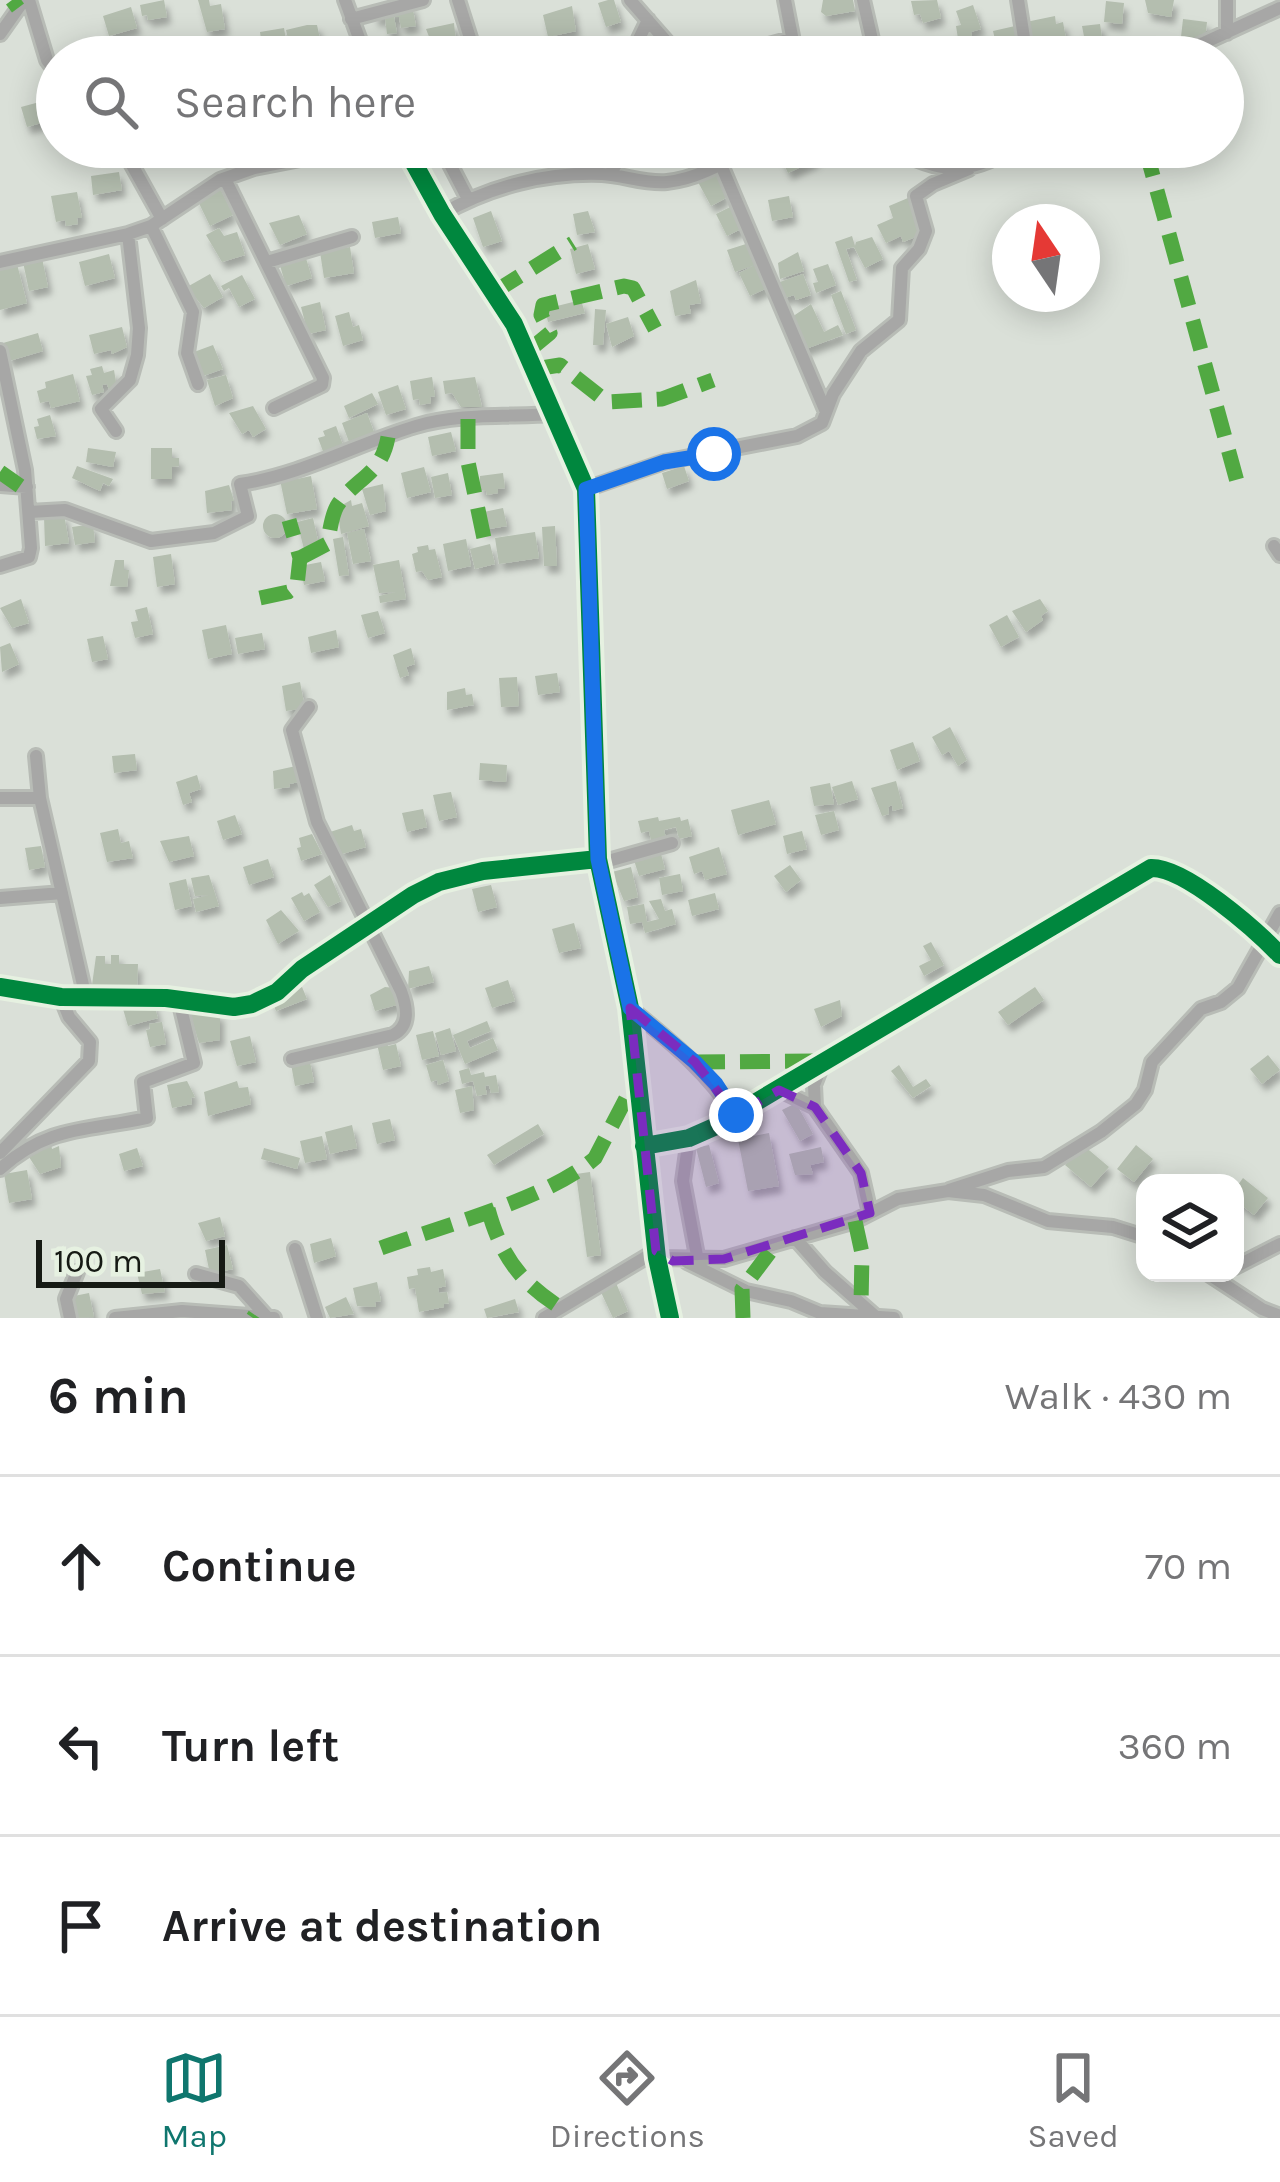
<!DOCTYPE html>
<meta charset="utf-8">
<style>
:root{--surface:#fff;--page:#f6f6f6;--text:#202124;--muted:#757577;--line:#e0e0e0;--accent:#0f766e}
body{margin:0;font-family:Karla,sans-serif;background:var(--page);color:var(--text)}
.controls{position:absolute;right:36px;bottom:36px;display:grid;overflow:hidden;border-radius:24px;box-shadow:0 6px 30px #0003}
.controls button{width:108px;height:108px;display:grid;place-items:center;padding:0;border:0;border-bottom:3px solid var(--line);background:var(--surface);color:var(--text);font:60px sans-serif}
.compass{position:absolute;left:992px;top:204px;width:108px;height:108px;border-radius:50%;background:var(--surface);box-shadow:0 6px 30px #0003;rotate:347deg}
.scale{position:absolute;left:36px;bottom:30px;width:189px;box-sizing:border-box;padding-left:12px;border:6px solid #161a14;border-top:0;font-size:33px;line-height:42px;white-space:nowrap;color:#161a14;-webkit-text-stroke:9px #e6f1e1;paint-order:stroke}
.stop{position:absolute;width:36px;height:36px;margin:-27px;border:9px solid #1a73e8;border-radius:50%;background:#fff}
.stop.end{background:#1a73e8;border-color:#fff;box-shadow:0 3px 12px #0008}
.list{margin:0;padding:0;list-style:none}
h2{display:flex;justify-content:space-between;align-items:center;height:156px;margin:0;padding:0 48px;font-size:51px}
h2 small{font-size:39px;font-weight:400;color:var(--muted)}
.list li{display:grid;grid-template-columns:78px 1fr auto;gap:36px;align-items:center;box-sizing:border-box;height:180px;padding:0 48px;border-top:3px solid var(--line)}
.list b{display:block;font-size:45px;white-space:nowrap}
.list em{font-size:39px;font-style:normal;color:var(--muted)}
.icon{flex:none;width:66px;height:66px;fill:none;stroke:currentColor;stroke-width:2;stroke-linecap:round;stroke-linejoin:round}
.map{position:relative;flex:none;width:1280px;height:1318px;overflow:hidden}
.search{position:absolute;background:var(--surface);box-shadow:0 6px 30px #0003;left:36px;right:36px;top:36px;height:132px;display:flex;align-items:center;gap:30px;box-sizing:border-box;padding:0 42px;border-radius:66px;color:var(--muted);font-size:45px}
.sheet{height:696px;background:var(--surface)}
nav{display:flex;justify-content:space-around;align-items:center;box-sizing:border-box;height:168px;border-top:3px solid var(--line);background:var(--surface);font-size:33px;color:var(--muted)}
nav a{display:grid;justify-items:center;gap:6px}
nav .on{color:var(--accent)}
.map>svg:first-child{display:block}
.building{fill:#b4beaf;filter:url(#shadow)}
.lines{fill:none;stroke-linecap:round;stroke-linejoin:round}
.minor-casing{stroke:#b8bcb6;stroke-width:18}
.minor{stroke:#a7a7a6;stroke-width:12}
.quiet{stroke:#51a942;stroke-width:15;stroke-dasharray:30 15;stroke-linecap:butt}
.cycleway-casing{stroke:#e6f1e1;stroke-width:26}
.cycleway{stroke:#00873e;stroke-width:18}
.route{stroke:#1a73e8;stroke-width:15}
.marked{fill:#7b2cbf;fill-opacity:0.2;stroke:#7b2cbf;stroke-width:9;stroke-dasharray:24 15;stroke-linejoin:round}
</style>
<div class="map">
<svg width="1280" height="1318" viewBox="0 0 1280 1318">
<defs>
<filter id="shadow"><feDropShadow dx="4" dy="7" stdDeviation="3" flood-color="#0004"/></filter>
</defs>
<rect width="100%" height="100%" fill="#dae0d8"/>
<path class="building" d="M164 0 167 17 148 20 147 15 142 16 140 5Z
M198 0H209L210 6 221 4 225 29 207 32Z
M608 0H614L621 22 606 27 598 3Z
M823 0H853L855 11 826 16 821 12Z
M937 0 941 18 923 23 920 14 914 15 911 1Z
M1145 0H1174L1171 17 1148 13Z
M1106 1 1124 3 1122 24 1104 22Z
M412 4 416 26 401 28 399 17H394L397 33 387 34 385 18 375 20 373 11Z
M973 5 981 29 971 32 973 41 959 45 956 26 961 25 956 11Z
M572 6 576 31 548 37 543 15Z
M131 7 137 28 109 36 103 16Z
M1055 16 1056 24 1063 22 1066 39 1030 46 1026 22Z
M1183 19 1207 22 1205 40 1181 37Z
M454 23 457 52H435L426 29Z
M1100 24 1103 45 1087 52 1082 26Z
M307 25H317L322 48 292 57 286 30Z
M1015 26 1020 48 998 53 993 31Z
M284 28 288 52 273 55 271 46 262 47 260 32Z
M196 37 200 51 176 57 172 43Z
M47 100 52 120 27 127 21 107Z
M794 147H810L816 160 788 173 779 154Z
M119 172 122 190 93 195 91 176Z
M717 175 726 198 711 206 698 182Z
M219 186 233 215 210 226 196 197Z
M77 192 82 218H77L78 224 66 226 65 220 56 222 51 196Z
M789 196 793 217 772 221 768 200Z
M908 198 923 234 903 242 901 236 886 243 877 225 893 218 889 206Z
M732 206 743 228 727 236 716 214Z
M491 211 502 241 483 247 473 218Z
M588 211 595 232 577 235 573 214Z
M299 215 307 234 280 245 269 223Z
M398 217 401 233 375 238 372 222Z
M219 228 224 236 237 232 245 255 222 262 206 235Z
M852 236 855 246 856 242 872 237 883 259 865 268 854 247 846 249 857 280 849 282 835 242Z
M749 243 767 288 750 296 739 273 755 265 735 272 727 250Z
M588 244 595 269 576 274 570 249Z
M350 247 354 273 324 278 320 252Z
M798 252 804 271 780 279 778 263Z
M109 254 115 278 85 286 79 262Z
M305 255 312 278 286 286 279 262Z
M42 258 48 287 29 291 23 262Z
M17 264 27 303 0 310V268Z
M828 264 836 285 816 293 813 283 818 282 813 269Z
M210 274 223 297 204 308 187 287Z
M803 274 811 295 796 300 794 295 782 299 777 283Z
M242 275 255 299 239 307 229 288 224 291 221 286Z
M696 280 701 303 689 305 691 313 675 316 670 291Z
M841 291 856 330 846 334 831 295Z
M581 300 585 313 548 322 545 309Z
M320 302 326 330 308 334 301 307Z
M811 304 824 332 838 325 843 335 803 350 789 319Z
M595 309 606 310 603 345H593Z
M349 312 353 327 359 325 363 340 343 346 335 316Z
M628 317 634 336 612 347 606 324Z
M122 327 127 347 112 354 111 350 94 354 89 335Z
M38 333 43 351 9 361 3 343Z
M213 345 223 369 203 376 194 352Z
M102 366 104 373 114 370 117 388 109 390 107 384 102 385 104 392 92 395 86 376 92 375 90 369Z
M73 374 80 401 51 408 49 401 40 403 37 391 46 388 45 382Z
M226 375 233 398 215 406 207 380Z
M432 377 435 396 430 397 431 403 420 405 419 399 413 400 410 381Z
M475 377 482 407H461L452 393 445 394 443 381Z
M398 385 406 409 386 415 378 392Z
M372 393 378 404 349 418 344 406Z
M253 406 266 429 253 437 249 430 242 434 229 413Z
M367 413 374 432 349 442 342 423Z
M50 415 56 436 37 439 34 427 39 426 37 419Z
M336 426 344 448 324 454 318 438 325 436 323 431Z
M451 432 456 451 432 456 428 437Z
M88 448 116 452 113 467 86 462Z
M151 448H172V458H179V466L172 467V479H151Z
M77 466 113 479 109 486 103 483 100 491 72 478Z
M684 466 689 481 667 489 662 473Z
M424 467 431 492 407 498 401 473Z
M296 472 297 479 311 476 317 509 287 514 279 475Z
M448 473 452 495 435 498 431 477Z
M503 473 505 488 498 489V493L487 495 486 491 479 490 480 476Z
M383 484 386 511 370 515 362 489Z
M229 485 234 501H231L232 510 207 513 205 491Z
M351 500 352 506 362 503 369 526 341 534 337 508Z
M503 508 507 526 483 530 479 513Z
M263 526a12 12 0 1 1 24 0a12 12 0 1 1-24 0Z
M64 514 69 543 45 546 44 517Z
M313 518 319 545 304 549 297 522Z
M93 524 95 542 75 545 72 527Z
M555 526 557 566H544L542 527Z
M364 529 371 561 353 564 347 533Z
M535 532 539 558 499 564 495 538Z
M343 537 349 575 339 576 333 539Z
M466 539 471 566 448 571 443 544Z
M490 544 495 564 475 569 470 549Z
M428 545 429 550 435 549 442 577 428 580 422 571 416 572 412 554 418 552 417 547Z
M171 554 175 584 157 587 153 557Z
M115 560H124V570H129L127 587 110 586Z
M399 560 406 599 380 603 379 596 396 592 379 593 373 565Z
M321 562 325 581 304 585 300 566Z
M21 599 29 623 12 628 0 608Z
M1040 599 1048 611 1041 616 1043 620 1026 632 1012 611Z
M147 607 153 634 135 638 131 622 138 621 135 610Z
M378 611 385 633 368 638 361 615Z
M1007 615 1019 637 1001 647 989 625Z
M226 625 232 654 208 659 202 630Z
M336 630 339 647 311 653 308 637Z
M262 633 265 649 238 654 235 638Z
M103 636 108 659 92 662 87 639Z
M10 643 19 664 2 672 0 647Z
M411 648 415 664 406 667 409 675 400 678 393 655Z
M557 673 560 692 538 695 535 676Z
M517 677 519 706 501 707 499 678Z
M300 682 305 708 286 711 282 686Z
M465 688 466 695 472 694 474 705 447 710V692Z
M950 727 967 760 958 766 949 751 942 755 932 737Z
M913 742 920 761 897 770 890 750Z
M135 754 137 770 114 773 112 756Z
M480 763 507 765 506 782 479 780Z
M296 766 299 782 289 784 290 787 274 789 273 771Z
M197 775 201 789 189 793 192 802 183 805 176 782Z
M852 781 858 799 838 805 832 787Z
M896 781 903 808 893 811 892 805 888 807 889 814 882 816 871 788Z
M830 783 834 804 814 806 810 787Z
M451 792 457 817 439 821 433 795Z
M769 800 776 824 738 835 731 810Z
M423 809 427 827 407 832 402 813Z
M834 811 839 830 821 835 815 815Z
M235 815 242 834 223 840 217 821Z
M658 817 659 821 680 817 681 821 688 819 692 836 679 839 676 827 664 830 667 842 652 845 649 831 641 833 638 821Z
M352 825 354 831 361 829 366 847 342 854 330 832Z
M118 829 121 843 129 841 133 858 107 862 100 833Z
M802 831 807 849 787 854 783 836Z
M312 834 322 854 301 861 297 848 301 847 299 838Z
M189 836 194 856 169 862 160 841Z
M41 846 45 867 29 870 25 848Z
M719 847 727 874 705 880 702 871 694 874 689 857Z
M660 850 665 869 639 876 633 857Z
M268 859 274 877 249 885 243 867Z
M790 865 801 880 786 892 774 876Z
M631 867 638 897 624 901 612 872Z
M680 874 683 891 662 895 659 878Z
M209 875 219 906 196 912 193 899 209 895 195 896 191 878Z
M330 875 341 901 328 907 314 885Z
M186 879 192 906 175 910 169 883Z
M491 885 497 907 478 912 472 889Z
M302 892 304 896 309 893 320 912 304 921 291 898Z
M715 893 719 909 692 916 688 900Z
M661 899 665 911 672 909 676 924 645 933 642 922 630 924 627 907 644 904 647 922 659 919 649 901Z
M281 910 299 931 278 944 266 920Z
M574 923 581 948 559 953 552 929Z
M931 942 944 965 924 976 919 966 931 960 923 946Z
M111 955H119V964H138L137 991H129V985H92L96 956H105V964H111Z
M429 966 434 982 408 989 409 971Z
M508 980 515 1001 492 1008 485 988Z
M302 987 307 999 276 1011 271 998Z
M385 987 395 988 400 1004 375 1011 370 995Z
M1035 987 1044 1000 1008 1025 998 1012Z
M840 1000 842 1016 821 1027 814 1009Z
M153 1001 158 1018 128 1026 123 1009Z
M213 1010 214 1014 220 1013V1040L199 1043 190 1014Z
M487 1021 491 1031 467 1041 470 1048 493 1038 498 1050 465 1064 453 1035Z
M162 1022 166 1044 150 1047 146 1030 150 1029 149 1024Z
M450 1028 456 1051 441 1055 435 1033Z
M433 1031 439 1056 422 1060 416 1035Z
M250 1036 256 1062 237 1066 230 1041Z
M387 1041 388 1046 396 1044 401 1066 383 1070 377 1044Z
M1268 1055 1280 1070 1262 1084 1250 1069Z
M309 1057 314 1082 295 1086 291 1064Z
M443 1060 449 1081 438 1085 437 1080 431 1082 426 1065Z
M899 1065 913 1087 926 1079 931 1086 913 1098 891 1071Z
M469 1068 471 1075 484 1072 485 1077 496 1075 499 1092 491 1093 489 1085 485 1086 487 1094 477 1096 473 1081 462 1084 459 1071Z
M187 1081 195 1097 191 1098 192 1104 172 1108 167 1085Z
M237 1081 239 1088 248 1087 251 1104 208 1116 204 1092Z
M472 1086 474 1110 460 1113 455 1090Z
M796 1103 813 1134 800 1141 782 1110Z
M390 1119 395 1140 377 1144 372 1123Z
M538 1124 544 1134 494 1165 487 1155Z
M352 1125 357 1148 330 1154 325 1132Z
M769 1133 779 1186 748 1191 738 1139Z
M322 1136 327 1159 305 1163 300 1141Z
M51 1144 52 1149 59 1146 61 1167 40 1174 29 1157Z
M709 1145 719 1183 706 1187 696 1148Z
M1083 1145 1109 1167 1091 1187 1065 1165Z
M1136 1145 1153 1159 1134 1182 1117 1169Z
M821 1147 824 1162 810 1165 813 1174 795 1175 789 1154Z
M137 1148 143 1166 124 1171 119 1154Z
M264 1148 300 1158 297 1169 261 1159Z
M27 1170 32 1199 9 1203 4 1174Z
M590 1172 601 1255 587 1257 576 1174Z
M1243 1178 1268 1198 1254 1215 1235 1200V1189Z
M220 1217 225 1236 206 1241 198 1223Z
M331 1238 336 1256 314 1263 310 1244Z
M227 1245 233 1269 210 1274 205 1250Z
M430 1267 431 1272 443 1269 446 1286 438 1288 439 1293 447 1292 449 1303 444 1304V1307L419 1312 415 1288 409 1289 407 1277 418 1275 417 1269Z
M160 1269 165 1292 142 1294 137 1273Z
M377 1282 381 1301 375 1302 376 1307 357 1306 353 1288Z
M616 1283 628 1311 613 1318 600 1290Z
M89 1293 94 1317 73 1318 69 1297Z
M346 1297 354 1314 330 1318 325 1307Z
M515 1299 519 1312 487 1318 484 1309Z"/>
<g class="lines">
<g class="minor-casing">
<path id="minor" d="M29 0 47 60 57 73
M345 0 366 57
M458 0 476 57
M630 0 680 57
M785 0 796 57
M863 0 876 57
M1018 0 1025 44
M351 19 423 0
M1227 33V0
M0 34 24 0
M641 57 638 41 648 20
M725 57 791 39
M1173 57 1280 8
M122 147 162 219
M405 147 442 214 514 324 586 489 598 859 630 1008 657 1258 670 1318
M441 147 468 199
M891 147C938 173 968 177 1014 147
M721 165 826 412
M610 174 627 147
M225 179 323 378 322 385 274 408
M442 214C491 186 547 172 602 174 624 175 644 184 667 182 698 179 725 162 752 147
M151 226 193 312 187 353 198 384
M0 262 128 234 151 226 220 180 254 168 362 147
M267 262 352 237
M0 351 25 470 31 548 29 557 0 566
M116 431 101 409 130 380 137 355 139 328 128 234
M0 485 27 487
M586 489 664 462 797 436 822 423 833 394 861 351 899 320 902 268 919 249 926 231 916 196 933 184 969 169
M29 512 65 510 151 541 214 533 248 516 240 484C302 475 356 444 416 426 458 413 510 417 554 414
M1274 546 1280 555
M36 756 40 798 86 998
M0 798H40
M601 863 672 843
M0 898 62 893
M0 987 61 997 166 998 234 1007 252 1004 277 992 302 969 413 895 439 882 483 871 598 859
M630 1008C670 1041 708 1071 736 1115
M292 1059 393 1035C411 1026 407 1007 401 991L317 822 292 730 309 707
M780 1090 815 1107 861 1173 870 1213
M815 1107 814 1085 821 1067
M689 1138 683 1181 698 1261
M644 1146 689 1138 714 1127 1151 868C1185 867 1256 930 1280 955
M0 1153 89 1061 90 1042 69 1017 61 997
M0 1169C49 1125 87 1131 147 1118L143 1082 194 1063 179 1000
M949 1190 1008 1171 1044 1167 1101 1132 1136 1104 1145 1090 1152 1062 1201 1009 1221 1002 1238 988 1280 913
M795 1238 825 1272 875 1316
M295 1249 317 1318
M657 1258 724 1259 855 1221 898 1199 948 1191 984 1195 1048 1221 1113 1227 1145 1237
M687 1262 746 1291 791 1301 820 1313 894 1318
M1235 1267 1280 1244
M1207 1273 1262 1309 1280 1316
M196 1274 239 1286 267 1317
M70 1318 66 1299 77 1272
M115 1318 182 1311 274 1318
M544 1318 656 1251"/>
</g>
<use href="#minor" class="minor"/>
<path class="quiet" d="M12 0 18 8
M1145 147 1238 485
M494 292 573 243
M527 352 550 333 541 315 543 305 624 286 633 288 655 329
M535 369 560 365 607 402 662 399 713 380
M468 419V462L485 543
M0 472 20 486
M300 558 327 544C330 532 331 517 337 506 356 477 381 476 388 437
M260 598 288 592 297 585 300 558 289 520
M695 1062 821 1061
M488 1209C501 1256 520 1282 561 1308
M855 1221 862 1253 861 1305
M381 1248C440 1227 550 1198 595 1158L635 1081
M253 1318 255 1315
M743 1318 742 1289 776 1244"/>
<g class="cycleway-casing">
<path id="cycleway" d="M405 147 442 214 514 324 586 489 598 859 630 1008 657 1258 670 1318
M0 987 61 997 166 998 234 1007 252 1004 277 992 302 969 413 895 439 882 483 871 598 859
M644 1146 689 1138 714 1127 1151 868C1185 867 1256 930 1280 955"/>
</g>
<use href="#cycleway" class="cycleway"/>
</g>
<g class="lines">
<path class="route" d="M714 454 664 462 586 489 598 859 630 1008 695 1062 716 1084 736 1115"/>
</g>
<path class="marked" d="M630 1008 695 1062 736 1115 779 1090 815 1107 861 1173 870 1213 724 1259 673 1261 656 1251Z"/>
</svg>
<div class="controls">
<button><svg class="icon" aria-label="layers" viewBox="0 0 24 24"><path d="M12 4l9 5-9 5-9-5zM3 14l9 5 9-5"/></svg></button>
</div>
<svg class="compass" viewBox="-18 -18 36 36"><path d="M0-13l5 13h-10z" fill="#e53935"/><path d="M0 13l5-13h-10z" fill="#757577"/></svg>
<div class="scale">100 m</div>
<div class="stop" style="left:714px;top:454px"></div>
<div class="stop end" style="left:736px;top:1115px"></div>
<div class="search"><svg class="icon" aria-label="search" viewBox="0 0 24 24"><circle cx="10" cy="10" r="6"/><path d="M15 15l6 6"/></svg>Search here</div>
</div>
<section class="sheet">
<h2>6 min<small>Walk · 430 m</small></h2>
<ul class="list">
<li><svg class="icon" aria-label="ahead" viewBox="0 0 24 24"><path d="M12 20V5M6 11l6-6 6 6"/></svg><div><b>Continue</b></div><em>70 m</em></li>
<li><svg class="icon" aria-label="left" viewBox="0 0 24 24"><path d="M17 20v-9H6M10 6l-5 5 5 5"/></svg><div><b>Turn left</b></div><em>360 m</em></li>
<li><svg class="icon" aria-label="arrive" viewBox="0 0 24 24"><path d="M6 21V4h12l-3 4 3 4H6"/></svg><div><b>Arrive at destination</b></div></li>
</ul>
</section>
<nav>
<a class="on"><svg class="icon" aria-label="map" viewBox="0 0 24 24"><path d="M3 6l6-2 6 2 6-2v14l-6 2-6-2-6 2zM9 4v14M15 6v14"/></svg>Map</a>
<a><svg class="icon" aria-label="directions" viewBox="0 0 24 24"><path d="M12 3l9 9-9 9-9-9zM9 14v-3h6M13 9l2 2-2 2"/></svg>Directions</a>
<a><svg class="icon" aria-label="saved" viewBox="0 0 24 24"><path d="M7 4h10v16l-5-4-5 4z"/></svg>Saved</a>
</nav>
